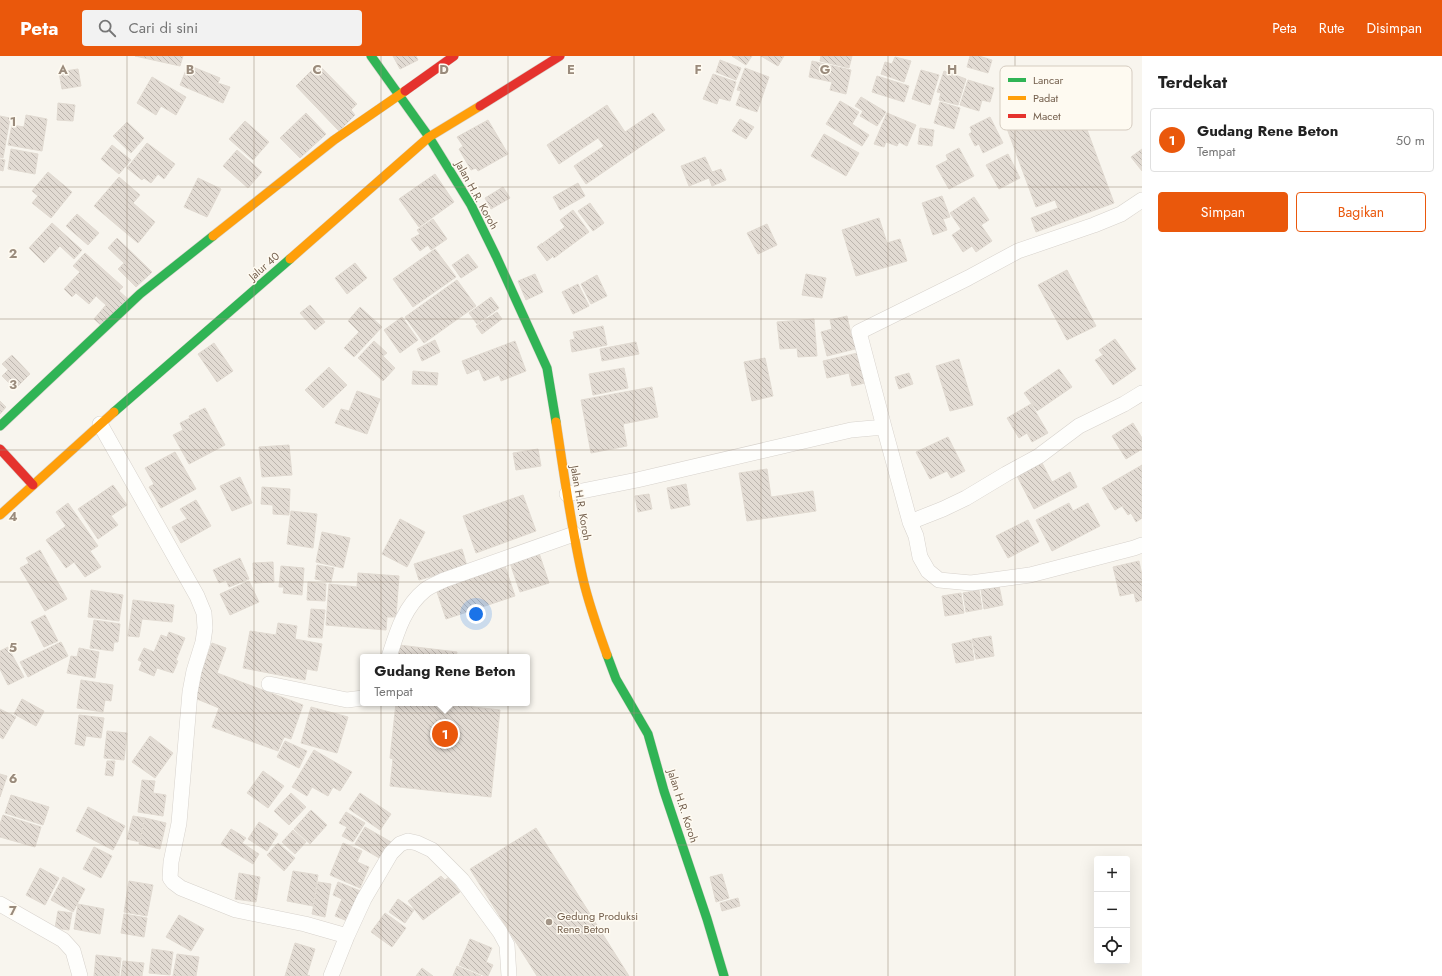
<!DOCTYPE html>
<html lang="id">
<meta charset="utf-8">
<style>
:root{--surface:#fff;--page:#f2f2f2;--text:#222;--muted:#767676;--line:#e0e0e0;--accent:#ea580c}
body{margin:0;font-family:Jost,sans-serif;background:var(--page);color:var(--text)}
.controls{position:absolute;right:12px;bottom:12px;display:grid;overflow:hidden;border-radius:4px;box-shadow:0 4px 16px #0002}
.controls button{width:36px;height:36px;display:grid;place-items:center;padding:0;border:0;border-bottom:1px solid var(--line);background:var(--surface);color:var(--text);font:20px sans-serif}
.you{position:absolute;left:476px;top:558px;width:14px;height:14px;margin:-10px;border:3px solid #fff;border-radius:50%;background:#1a73e8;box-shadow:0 0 0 6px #1a73e833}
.badge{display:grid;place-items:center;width:26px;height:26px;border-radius:50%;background:var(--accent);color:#fff;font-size:13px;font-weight:700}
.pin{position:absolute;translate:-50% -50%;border:2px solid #fff;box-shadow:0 1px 4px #0006}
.popup{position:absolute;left:360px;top:598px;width:170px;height:52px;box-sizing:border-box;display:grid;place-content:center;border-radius:4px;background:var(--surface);filter:drop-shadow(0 1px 3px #0005);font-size:13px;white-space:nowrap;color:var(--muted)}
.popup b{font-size:15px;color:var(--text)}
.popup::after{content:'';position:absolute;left:50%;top:100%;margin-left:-8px;border:8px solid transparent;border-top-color:var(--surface)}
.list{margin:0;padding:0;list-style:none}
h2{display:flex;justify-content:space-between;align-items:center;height:52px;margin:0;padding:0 16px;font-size:17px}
h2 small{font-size:13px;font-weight:400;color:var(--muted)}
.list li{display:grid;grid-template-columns:26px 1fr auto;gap:12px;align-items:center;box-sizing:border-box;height:64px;margin:0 8px 8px;padding:0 8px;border:1px solid var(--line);border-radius:4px}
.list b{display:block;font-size:15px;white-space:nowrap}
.list p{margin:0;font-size:13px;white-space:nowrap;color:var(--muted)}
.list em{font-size:13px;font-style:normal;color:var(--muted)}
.actions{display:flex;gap:8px;padding:12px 16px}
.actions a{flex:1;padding:9px 0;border:1px solid var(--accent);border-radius:4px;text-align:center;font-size:14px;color:var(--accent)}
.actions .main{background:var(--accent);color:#fff}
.icon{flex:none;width:22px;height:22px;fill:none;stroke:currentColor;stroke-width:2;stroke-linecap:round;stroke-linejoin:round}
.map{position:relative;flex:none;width:1142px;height:920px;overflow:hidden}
header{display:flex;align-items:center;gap:24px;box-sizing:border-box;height:56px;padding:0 20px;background:var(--accent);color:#fff}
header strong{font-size:19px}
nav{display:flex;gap:22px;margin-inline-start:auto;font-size:14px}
.search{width:280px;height:36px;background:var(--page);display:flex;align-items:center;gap:10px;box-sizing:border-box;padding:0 14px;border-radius:4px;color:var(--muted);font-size:15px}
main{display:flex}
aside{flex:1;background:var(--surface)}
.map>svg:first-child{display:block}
.building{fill:url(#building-back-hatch);stroke:#e1dad1}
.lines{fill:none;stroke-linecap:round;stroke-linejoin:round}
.street-casing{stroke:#d7d2cc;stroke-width:16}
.fast-casing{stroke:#d6d1c9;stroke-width:10}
.slow-casing{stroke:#d6d1c9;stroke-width:10}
.jam-casing{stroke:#d6d1c9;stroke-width:10}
.street{stroke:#fefefc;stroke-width:15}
.fast{stroke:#30b455;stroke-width:9}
.slow{stroke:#ff9f0a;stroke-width:9}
.jam{stroke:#e5322d;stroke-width:9}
.grid{fill:none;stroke:#9a8b7c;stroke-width:1;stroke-opacity:0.55}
.poi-dot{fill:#a39587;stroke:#fefaf1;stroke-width:1.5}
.labels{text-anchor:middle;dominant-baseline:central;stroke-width:3;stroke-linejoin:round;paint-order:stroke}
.street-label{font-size:11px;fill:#75614f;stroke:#fefaf1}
.poi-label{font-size:11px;fill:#75614f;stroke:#fefaf1;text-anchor:start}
.key{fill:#fefaf1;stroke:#d5ccc0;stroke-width:1}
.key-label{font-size:11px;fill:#75614f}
.grid-label{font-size:13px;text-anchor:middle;font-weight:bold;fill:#9a8b7c;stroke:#fefaf1;stroke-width:3;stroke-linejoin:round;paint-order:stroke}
</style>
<header>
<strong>Peta</strong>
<div class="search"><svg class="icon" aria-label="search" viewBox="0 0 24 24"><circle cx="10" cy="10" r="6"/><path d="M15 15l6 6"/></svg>Cari di sini</div>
<nav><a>Peta</a><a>Rute</a><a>Disimpan</a></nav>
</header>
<main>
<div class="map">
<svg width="1142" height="920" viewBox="0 0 1142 920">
<defs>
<pattern id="building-back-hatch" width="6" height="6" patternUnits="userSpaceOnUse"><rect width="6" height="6" fill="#e2dbd3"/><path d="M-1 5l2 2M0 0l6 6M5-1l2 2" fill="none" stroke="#bcb5ae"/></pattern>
</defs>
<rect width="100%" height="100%" fill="#f8f5ee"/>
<path class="building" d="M135 0H183L180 10Z
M393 0H416L418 4 400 13Z
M732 0H752L746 9Z
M761 0H784L778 10Z
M821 0H852L849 12 820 5Z
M970 0H979L992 4 988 17 967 11Z
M895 1 911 5 904 26 881 18 885 6 892 8Z
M720 4 741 12 736 24 716 16Z
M812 5 851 14 846 38 830 34 832 26 809 21Z
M318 8 357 48 351 54 355 59 339 75 296 30Z
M188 9 220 22 218 27 230 31 223 47 180 29Z
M745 12 769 21 757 56 736 49 741 35 737 34Z
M78 13 81 30 62 33 59 16Z
M921 14 939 19 930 49 912 43Z
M944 15 966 23 958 49 939 44 941 37 937 36Z
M713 18 736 26 730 45 719 42 717 48 703 43Z
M877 20 909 30 904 46 872 36Z
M152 21 186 41 176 59 161 50 156 59 137 47Z
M968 24 994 32 990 46 982 44 979 55 960 49Z
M1072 33 1114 147 1036 176 1031 162 1058 152 1055 144 1036 151 1002 59Z
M861 41 886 56 877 70 860 60 863 55 855 50Z
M840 45 859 56 852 68 869 79 862 90 826 68Z
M940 46 960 52 954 73 934 67Z
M58 47 75 49 73 65 57 64Z
M607 49 625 76 653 57 665 74 586 128 574 110 604 90 598 82 559 108 547 89Z
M306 57 326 78 300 102 280 82Z
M887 57 916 69 907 90 899 86 897 90 886 86 884 91 874 88Z
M26 59 47 63 42 95 8 89 12 69 24 71Z
M0 60 10 62 3 102 0 101Z
M990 61 1003 87 983 97 979 88 975 90 969 78 972 76 970 71Z
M740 63 754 71 746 83 732 75Z
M488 64 508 98 478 115 476 112 471 114 459 93 463 90 457 81Z
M245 65 269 86 253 104 229 83Z
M127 66 144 82 131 97 113 80Z
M920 72 934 74 932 90 918 88Z
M824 78 859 97 846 120 811 100Z
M147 87 175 108 164 123 158 118 151 127 144 122 142 124 127 112Z
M112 89 131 104 119 118 101 103Z
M959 92 974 120 949 133 936 110 948 104 946 99Z
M11 93 38 98 35 118 8 113Z
M1142 93V115L1131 101Z
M237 94 262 116 248 132 223 110Z
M1008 98 1020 122 999 133 986 109Z
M705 101 712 116 721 113 726 124 712 130 709 122 689 130 681 110Z
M0 103 5 104 3 115 0 114Z
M48 116 72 136 51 162 32 147 38 140 32 135Z
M435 118 454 146 419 171 399 143Z
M119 121 140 139 133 147 155 166 138 187 94 150Z
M198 122 221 133 207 161 184 151Z
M578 127 585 140 560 154 553 141Z
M503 131 510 142 491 153 485 142Z
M942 140 950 161 943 163 947 174 933 179 922 147Z
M974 141 989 164 981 169 992 185 976 196 972 190 963 196 952 179 961 173 950 157Z
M590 147 604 167 593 175 578 155Z
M573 154 589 176 554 202 543 187 565 171 560 164Z
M77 158 99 177 88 189 66 170Z
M879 162 887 187 900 183 907 205 856 220 842 174Z
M433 163 447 183 431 194 428 189 420 195 411 183 420 178 417 174Z
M52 167 82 194 74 203 60 190 44 207 29 192Z
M767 168 777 189 758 198 747 177Z
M117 182 152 216 136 231 118 213 124 207 108 192Z
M542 187 552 201 547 205 537 191Z
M435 193 456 221 413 251 393 223Z
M85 197 123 231 119 235 129 244 104 272 94 263 106 249 96 240 89 248 76 237 72 241 64 233 80 216 73 210Z
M468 198 478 211 461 222 452 209Z
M355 207 367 222 347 238 335 222Z
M1067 214 1096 270 1067 284 1038 229Z
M535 218 543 236 526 244 518 225Z
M806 218 826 222 822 242 802 239Z
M597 219 607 240 591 248 581 228Z
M457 224 476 250 424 287 405 261Z
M578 228 589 250 573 258 562 236Z
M491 241 499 252 477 268 469 257Z
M310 249 325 266 315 274 300 257Z
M360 251 382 271 354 301 344 292 359 276 348 265Z
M497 256 502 263 482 278 476 270Z
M847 260 851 278H856L859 292 827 300 821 276 832 273 830 264Z
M402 261 418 284 400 297 384 274Z
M814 263 817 300 798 301 797 292 780 293 777 266Z
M603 270 607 289 572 296 570 284 575 283 573 276Z
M1115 283 1136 313 1113 329 1095 304 1103 299 1099 294Z
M435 284 440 296 422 305 417 293Z
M374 285 387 297 383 300 395 312 383 325 358 302Z
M515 285 526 315 501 325 499 319 484 325 479 313 467 318 462 305Z
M636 286 639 298 602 305 600 293Z
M214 287 233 315 217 326 198 298Z
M862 296 869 326 852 330 849 317 827 322 823 305Z
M12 299 30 318 15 333 2 320 8 314 2 308Z
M765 302 773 340 752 345 744 306Z
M959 303 973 349 950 355 936 310Z
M329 311 347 329 323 352 305 334Z
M624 312 628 332 593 339 589 318Z
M1059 313 1072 331 1037 355 1024 337Z
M413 315 438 317 437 329 412 328Z
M909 317 913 328 899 333 895 321Z
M652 331 658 361 623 368 627 390 591 397 581 344Z
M357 335 380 343 367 378 335 367 341 353 349 355Z
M0 345 6 351 0 358Z
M1031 348 1048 377 1032 386 1027 377 1019 382 1007 362Z
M205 352 225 389 189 408 173 379 183 374 180 367 190 362 189 360Z
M1133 367 1142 382V393L1126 403 1112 380Z
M948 381 965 415 951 422 947 415 930 423 916 396Z
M289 389 292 419 262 421 259 391Z
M538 393 541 410 516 414 513 397Z
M175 396 196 433 161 452 149 431 154 428 145 412Z
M1042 407 1052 426 1070 416 1077 431 1034 453 1017 420Z
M1142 409V462L1136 466 1131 457 1128 459 1122 450 1115 454 1102 432Z
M767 413 771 441 813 435 816 455 747 465 739 417Z
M240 421 252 447 232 455 220 430Z
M686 428 690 449 671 453 667 432Z
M113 429 127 449 111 460 118 469 98 483 78 453Z
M262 431 290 433 289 459 273 458V449L261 448Z
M649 438 652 453 638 456 635 440Z
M523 439 536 475 476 497 463 460Z
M196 444 211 470 181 487 172 471 187 463 180 453Z
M68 447 98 490 90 495 101 511 85 521 74 506 66 512 46 484 66 470 56 456Z
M1069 447 1073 455 1088 447 1100 470 1052 495 1036 464Z
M291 455 317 458 313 492 287 488Z
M400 463 425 476 407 511 382 498Z
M1028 464 1039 486 1008 502 996 480Z
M322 476 350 482 343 512 316 506Z
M462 493 467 510 419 524 414 508Z
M40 494 67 543 45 555 20 512 29 507 26 502Z
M539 497 549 527 520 536 510 507Z
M240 502 249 523 229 531 226 524 219 527 213 514Z
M1139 505 1142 519V544L1136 546 1134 537 1120 540 1113 511Z
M273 506 274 526 254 527 253 507Z
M317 509 334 512 331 526 315 523Z
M281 510 304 512 302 539 283 537 284 531H279Z
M505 510 515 540 446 563 436 533Z
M358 517 399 520 396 561H387L386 574 326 569 329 528 357 531Z
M249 525 259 546 230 559 220 538Z
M308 526 326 528 325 545 307 544Z
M999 530 1003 549 984 553 981 533Z
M91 534 123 539 119 565 88 561Z
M979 534 982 553 966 556 963 537Z
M961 537 964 557 945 560 942 540Z
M133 544 174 549 172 566 142 563 139 581 128 580Z
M311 553 325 554 322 582 308 581Z
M45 559 58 585 44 591 31 566Z
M94 564 120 568 118 586H114L113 595 90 592Z
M278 567 297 570 295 583 322 588 317 615 307 613 305 624 243 612 250 575 276 579Z
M169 576 185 582 176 604 178 605 173 617 157 612 154 620 139 614 142 606 138 604 144 592 154 596 161 579 167 581Z
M991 580 994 600 976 603 972 583Z
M971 584 974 604 956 607 952 588Z
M61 586 68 600 28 621 20 606Z
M212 587 226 592 217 617 303 649 291 683 284 681 278 695 212 671 219 652 192 641Z
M399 589 457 596 456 601H398Z
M8 591 24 621 8 629 0 613V595Z
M79 592 99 596 95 622 67 617 71 600 77 601Z
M81 624 113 629 111 645 105 644 103 656 77 652Z
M22 643 44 655 36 670 14 658Z
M396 647H439L500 654 491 741 390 730 393 703 390 702Z
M311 651 348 661 337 697 301 687Z
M0 653 16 661 3 683 0 681Z
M79 659 104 662 101 682 86 680 84 690 75 688Z
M107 675 127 677 124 704 104 702Z
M150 680 173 697 155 722 132 706Z
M285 685 307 695 299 712 277 701Z
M314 694 352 716 340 735 333 731 328 740 312 731 307 740 292 731Z
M107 705H115L113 720 105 719Z
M263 715 284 730 268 752 247 737Z
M0 718 7 720 0 741Z
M142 724 155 725 153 737 166 739 163 760 138 756Z
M291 737 306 751 289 769 274 755Z
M360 737 391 758 380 774 349 753Z
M11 739 49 751 43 769 5 757Z
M88 751 125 770 113 794 76 775Z
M311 754 327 769 310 788 294 773Z
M346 756 365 767 353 786 342 780 347 771 339 767Z
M3 759 41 771 35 791 0 781V768Z
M133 760 145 762 140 786 127 783Z
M145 762 166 767 160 793 139 788Z
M259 766 278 778 267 795 248 783Z
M365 771 391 786 381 803 355 788Z
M536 772 629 920H537L470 813Z
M231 773 246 782 242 787 259 798 253 808 221 788Z
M293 774 306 786 295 798 282 786Z
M278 787 295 802 284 815 267 799Z
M343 787 362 795 357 806 369 811 360 832 330 819Z
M94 791 112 800 101 822 83 813Z
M40 812 59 822 45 849 26 839Z
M293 815 318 819 313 850 287 845Z
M239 817 260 821 256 846 235 843Z
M722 818 729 842 716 846 710 821Z
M441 820 445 824 449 821 460 836 423 864 408 845Z
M63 821 85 833 73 856 51 844Z
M129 825 153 829 147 860 124 856Z
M318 826 331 828 325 861 312 858Z
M338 826 363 836 350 866 335 860 342 843 333 839Z
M738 842 740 850 722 855 720 847Z
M398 843 414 854 405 867 389 856Z
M78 848 104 853 100 878 74 873Z
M58 855 72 857 69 874 55 872Z
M385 857 406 872 392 891 371 876Z
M124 858 147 862 144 881 121 877Z
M179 859 204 873 191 895 166 881Z
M470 883 492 892 486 906 493 909 488 920H485L459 909Z
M295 887 315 893 307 919 310 920H285Z
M152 893 173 896 170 919 149 917Z
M177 898 199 901 196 920H173Z
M96 899 121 902 119 920H94Z
M123 905 144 907 142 920H121Z
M457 910 481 920H453Z
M422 912 433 920H416Z"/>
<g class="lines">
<g class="street-casing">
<path id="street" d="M100 368 197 540 204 557 205 572 203 586 194 615 190 636 179 767 171 806 170 822 173 826 181 832 236 854 305 868 347 880 331 920
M884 371 859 276 968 222 1018 195 1094 169 1121 158 1142 144
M567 438 637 424 851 374 884 371 910 466 916 480 920 501 928 515 939 524 971 527 1030 519 1134 492 1142 489
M910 466 943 453 966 442 1006 418 1039 400 1079 370 1124 348 1142 337
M389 601C397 576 404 551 425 534 430 530 438 527 444 524L574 478
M269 628 347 644 363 642
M0 848 63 884 73 895 80 920
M347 880 364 843 391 797 400 788 408 785 417 787 432 794 462 824 500 876 507 889 509 920"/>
</g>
<g class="fast-casing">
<path id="fast" d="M371 0 429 81 471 149 496 200 547 312 556 366
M114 356 290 203
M0 370 140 238 213 180
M607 599 616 623 648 678 664 735 707 863 724 920"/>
</g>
<g class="slow-casing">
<path id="slow" d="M213 180 334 84 405 35
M290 203 429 81 480 50
M556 366C564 418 571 471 583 523 589 549 598 574 607 599
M0 459 114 356"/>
</g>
<g class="jam-casing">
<path id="jam" d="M405 35 454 0
M480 50 560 0
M0 393 33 429"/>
</g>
<use href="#street" class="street"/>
<use href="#fast" class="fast"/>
<use href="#slow" class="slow"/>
<use href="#jam" class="jam"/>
</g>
<path class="grid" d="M127 0V920M254 0V920M381 0V920M508 0V920M634 0V920M761 0V920M888 0V920M1015 0V920M0 131H1142M0 263H1142M0 394H1142M0 526H1142M0 657H1142M0 789H1142"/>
<circle class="poi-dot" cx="549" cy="866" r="4"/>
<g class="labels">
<g class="street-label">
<text transform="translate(477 139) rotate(61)">Jalan H.R. Koroh</text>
<text transform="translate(264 210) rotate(-41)">Jalur 40</text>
<text transform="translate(581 447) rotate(80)">Jalan H.R. Koroh</text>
<text transform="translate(683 750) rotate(72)">Jalan H.R. Koroh</text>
</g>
<g class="poi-label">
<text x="557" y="860">Gedung Produksi<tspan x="557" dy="13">Rene Beton</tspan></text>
</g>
</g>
<rect x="1000" y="10" width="132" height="64" rx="6" class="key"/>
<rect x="1008" y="22" width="18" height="4" fill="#30b455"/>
<rect x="1008" y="40" width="18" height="4" fill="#ff9f0a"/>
<rect x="1008" y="58" width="18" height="4" fill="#e5322d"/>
<g class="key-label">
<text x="1033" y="28">Lancar</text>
<text x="1033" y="46">Padat</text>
<text x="1033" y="64">Macet</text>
</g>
<g class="grid-label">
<text x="63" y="18">A</text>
<text x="190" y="18">B</text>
<text x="317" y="18">C</text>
<text x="444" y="18">D</text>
<text x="571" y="18">E</text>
<text x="698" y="18">F</text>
<text x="825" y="18">G</text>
<text x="952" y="18">H</text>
<text x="13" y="70">1</text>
<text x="13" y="202">2</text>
<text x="13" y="333">3</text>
<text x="13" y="465">4</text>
<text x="13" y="596">5</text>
<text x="13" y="727">6</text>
<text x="13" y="859">7</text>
</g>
</svg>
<div class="controls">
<button>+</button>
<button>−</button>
<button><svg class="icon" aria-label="locate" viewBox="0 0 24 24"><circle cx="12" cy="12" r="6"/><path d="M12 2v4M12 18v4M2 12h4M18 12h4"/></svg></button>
</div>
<div class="you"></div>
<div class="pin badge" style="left:445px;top:678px">1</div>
<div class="popup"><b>Gudang Rene Beton</b>Tempat</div>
</div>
<aside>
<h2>Terdekat<small></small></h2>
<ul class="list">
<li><span class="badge">1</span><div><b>Gudang Rene Beton</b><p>Tempat</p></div><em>50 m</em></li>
</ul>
<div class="actions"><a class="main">Simpan</a><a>Bagikan</a></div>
</aside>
</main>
